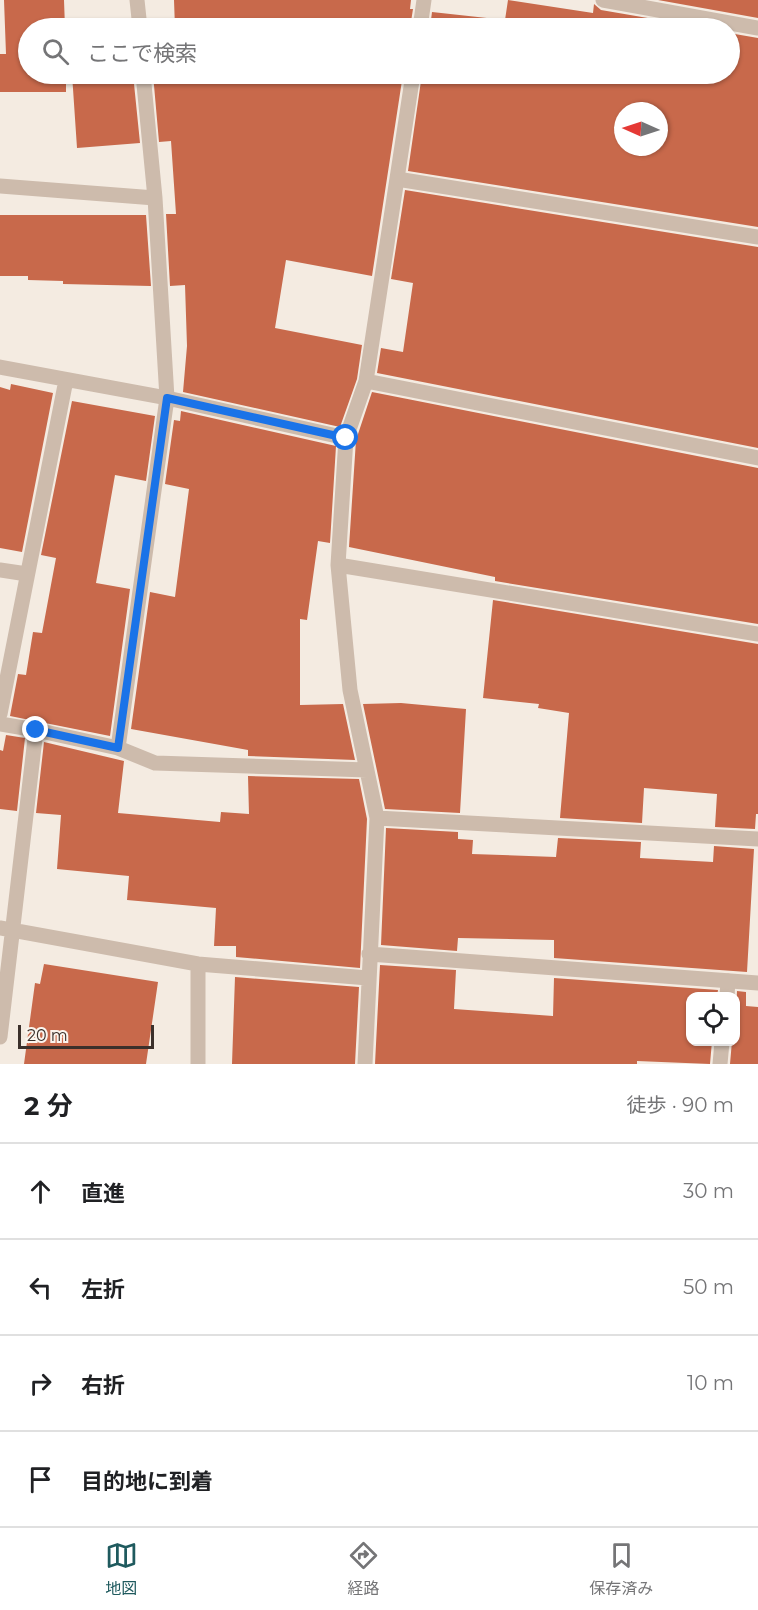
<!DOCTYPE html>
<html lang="ja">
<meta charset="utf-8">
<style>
:root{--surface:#fff;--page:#f6f6f6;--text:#202124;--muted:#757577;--line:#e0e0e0;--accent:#1f5a5e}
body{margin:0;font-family:Montserrat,"Noto Sans JP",sans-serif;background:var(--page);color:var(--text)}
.controls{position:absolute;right:18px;bottom:18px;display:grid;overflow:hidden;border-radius:12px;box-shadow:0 2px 4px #0004}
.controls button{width:54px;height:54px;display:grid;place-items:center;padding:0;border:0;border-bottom:2px solid var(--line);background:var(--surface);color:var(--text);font:30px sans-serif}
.compass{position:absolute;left:614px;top:102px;width:54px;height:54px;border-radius:50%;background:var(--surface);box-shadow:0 2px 4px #0004;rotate:273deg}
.scale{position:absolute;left:18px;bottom:15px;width:136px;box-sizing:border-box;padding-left:6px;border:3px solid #3b302b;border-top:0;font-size:16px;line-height:21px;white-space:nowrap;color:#3b302b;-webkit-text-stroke:4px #fbf5ee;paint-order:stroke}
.stop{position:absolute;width:18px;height:18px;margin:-14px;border:4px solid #1a73e8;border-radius:50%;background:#fff}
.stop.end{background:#1a73e8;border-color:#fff;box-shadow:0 2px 6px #0008}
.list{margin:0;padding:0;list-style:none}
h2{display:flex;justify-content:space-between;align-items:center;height:78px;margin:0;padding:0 24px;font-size:26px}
h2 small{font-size:20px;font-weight:400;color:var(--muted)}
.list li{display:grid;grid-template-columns:39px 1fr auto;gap:18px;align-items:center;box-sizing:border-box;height:96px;padding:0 24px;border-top:2px solid var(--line)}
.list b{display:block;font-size:22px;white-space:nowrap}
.list em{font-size:20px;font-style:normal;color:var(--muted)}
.icon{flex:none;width:33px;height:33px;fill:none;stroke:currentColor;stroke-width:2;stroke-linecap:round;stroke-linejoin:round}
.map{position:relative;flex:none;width:758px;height:1064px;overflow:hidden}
.search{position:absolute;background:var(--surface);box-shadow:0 2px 4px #0004;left:18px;right:18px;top:18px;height:66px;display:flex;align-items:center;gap:15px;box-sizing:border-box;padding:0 21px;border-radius:33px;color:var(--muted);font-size:22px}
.sheet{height:462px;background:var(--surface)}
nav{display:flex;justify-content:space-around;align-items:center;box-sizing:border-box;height:84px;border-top:2px solid var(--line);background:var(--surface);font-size:16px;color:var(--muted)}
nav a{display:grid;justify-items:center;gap:3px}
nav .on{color:var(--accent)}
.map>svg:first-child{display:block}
.building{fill:#c8694b;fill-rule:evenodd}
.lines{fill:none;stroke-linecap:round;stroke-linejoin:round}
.lane{stroke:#cdbbac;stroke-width:15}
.street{stroke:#cdbbac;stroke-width:15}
.route{stroke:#1a73e8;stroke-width:8}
</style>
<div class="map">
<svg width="758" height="1064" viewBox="0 0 758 1064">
<rect width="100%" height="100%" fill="#f4ebe1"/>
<path class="building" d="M4 0H64L65 28H28V74H66V92H0V54H6Z
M174 0H411L410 9H413L410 28H175Z
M508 0 593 13 594 4 601 10 706 28H430L432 12 505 20Z
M658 0H758V18Z
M729 33 758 38V227L408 171 422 74H729ZM623 111H659V147H623Z
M72 74H133L140 143 77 148Z
M153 74H403L372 276 286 260 275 328 362 345 357 379 340 427 183 392 187 346 185 285 170 286 166 214H176L171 141 159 142Z
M405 190 758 247V448L377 373 381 348 403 352 413 283 391 279Z
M0 215H146L151 286 63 284V281L28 280V276H0Z
M11 384 53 393 22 552 0 548V387L10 390Z
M372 392 758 468V624L495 581V577L349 547 356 440Z
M72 401 155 416 146 481 115 475 96 583 130 589 110 736 10 716 18 674 26 675 33 632 42 633 56 558 41 555Z
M181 411 336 446 330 543 318 541 307 620 300 619V705L343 704 355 760 248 756V750L131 729 150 592 175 597 189 489 165 484 174 420 180 421Z
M493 600 758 644V814H756L755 829 715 827 717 794 644 788 642 823 560 818 569 713 538 708 539 704 483 698Z
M401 703 466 709 460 813 385 809 363 704Z
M6 735 25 738 17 811 0 809V750L3 751Z
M44 742 124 761 118 813 220 822 221 812 249 814 248 776 359 779 367 819 360 968 236 957V946H214L216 908 127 900 129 876 57 869 61 815 36 813Z
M386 828 458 832V839L473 840 472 854 556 857 558 838 641 842 640 858 713 862 714 846 754 849 747 972 554 958V940L458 938 457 951 381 945Z
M44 964 158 982 146 1064H24L35 983 40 984Z
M380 965 456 970 454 1009 553 1016 554 978 718 990 717 996H690V1041H712L710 1064 637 1061V1064H375Z
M235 977 359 987 355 1064H232Z
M737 991 746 992V1006L758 1007V1064H730L732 1041H735Z"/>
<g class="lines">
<path class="lane" d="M727 996 728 981
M720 1064 722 1042"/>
<path class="street" d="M137 0 140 28
M603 0 758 28
M420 28 424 0
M397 179 758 237
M0 186 155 198
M0 367 167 398 346 438
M366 381 758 458
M338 565 758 634
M0 570 27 574
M0 714 66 380
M0 724 36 730
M118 748 155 763 367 770
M377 818 350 690 338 565 346 438 366 381 413 74
M0 928 198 964 368 978
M369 954 758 983
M198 964V1064
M0 1037 36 730 118 748 167 398 155 198 143 74
M365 1064 377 818 758 839"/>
</g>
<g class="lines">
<path class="route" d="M36 730 118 748 167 398 346 438"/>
</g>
</svg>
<div class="controls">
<button><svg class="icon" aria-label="locate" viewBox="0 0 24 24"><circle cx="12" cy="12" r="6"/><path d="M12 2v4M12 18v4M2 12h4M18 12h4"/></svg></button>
</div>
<svg class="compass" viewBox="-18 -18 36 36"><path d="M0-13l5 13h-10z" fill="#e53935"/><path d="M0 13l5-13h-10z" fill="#757577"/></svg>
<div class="scale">20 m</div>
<div class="stop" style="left:346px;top:438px"></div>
<div class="stop end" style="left:36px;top:730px"></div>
<div class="search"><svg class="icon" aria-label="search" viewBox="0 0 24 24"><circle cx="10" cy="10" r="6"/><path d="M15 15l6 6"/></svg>ここで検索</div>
</div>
<section class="sheet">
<h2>2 分<small>徒歩 · 90 m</small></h2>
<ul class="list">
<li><svg class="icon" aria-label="ahead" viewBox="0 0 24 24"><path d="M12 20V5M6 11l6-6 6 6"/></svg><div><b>直進</b></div><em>30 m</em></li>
<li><svg class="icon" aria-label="left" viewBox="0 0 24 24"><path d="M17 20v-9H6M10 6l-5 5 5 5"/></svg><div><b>左折</b></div><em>50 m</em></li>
<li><svg class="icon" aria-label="right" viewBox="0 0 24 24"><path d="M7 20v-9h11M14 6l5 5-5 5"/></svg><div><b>右折</b></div><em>10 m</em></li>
<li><svg class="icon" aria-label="arrive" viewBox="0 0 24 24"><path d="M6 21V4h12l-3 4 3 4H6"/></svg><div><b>目的地に到着</b></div></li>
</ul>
</section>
<nav>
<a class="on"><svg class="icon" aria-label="map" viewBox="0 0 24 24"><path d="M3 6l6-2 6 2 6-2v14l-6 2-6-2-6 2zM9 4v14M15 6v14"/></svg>地図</a>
<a><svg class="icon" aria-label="directions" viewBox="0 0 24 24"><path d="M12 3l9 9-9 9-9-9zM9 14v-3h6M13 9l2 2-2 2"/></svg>経路</a>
<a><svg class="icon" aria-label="saved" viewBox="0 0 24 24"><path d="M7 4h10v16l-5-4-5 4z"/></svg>保存済み</a>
</nav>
